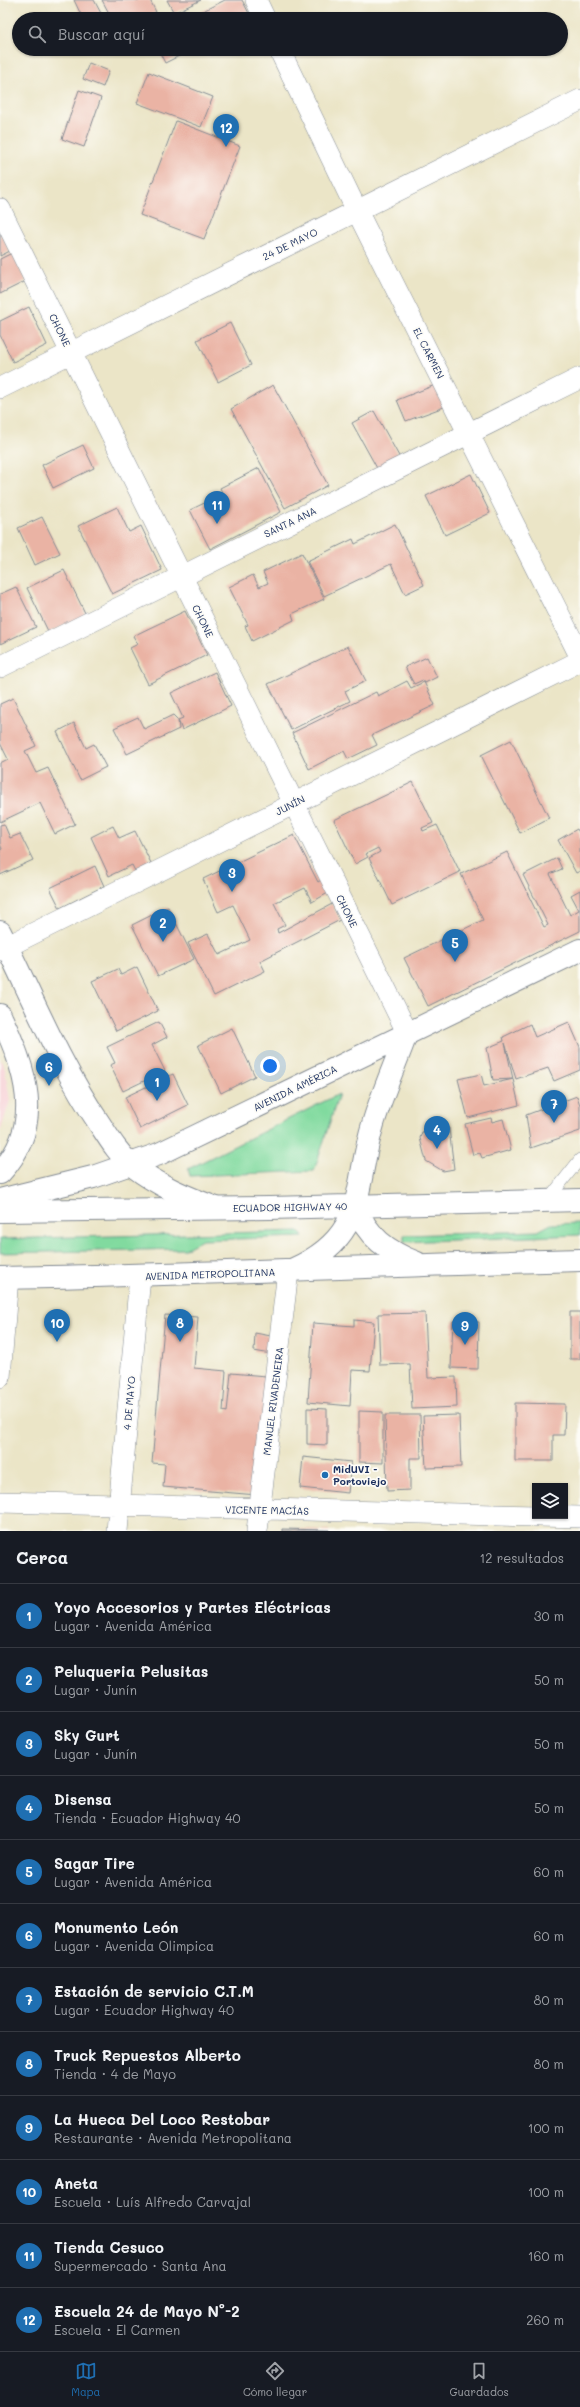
<!DOCTYPE html>
<html lang="es">
<meta charset="utf-8">
<style>
:root{--surface:#171b24;--page:#20242c;--text:#f1f3f6;--muted:#9ea1a6;--line:#363941;--accent:#1f6fb2}
body{margin:0;font-family:Mali,sans-serif;background:var(--page);color:var(--text)}
.controls{position:absolute;right:12px;bottom:12px;display:grid;overflow:hidden;border-radius:0px;box-shadow:0 1px 3px #0004}
.controls button{width:36px;height:36px;display:grid;place-items:center;padding:0;border:0;border-bottom:1px solid var(--line);background:var(--surface);color:var(--text);font:20px sans-serif}
.you{position:absolute;left:270px;top:1066px;width:14px;height:14px;margin:-10px;border:3px solid #fff;border-radius:50%;background:#1a73e8;box-shadow:0 0 0 6px #1a73e833}
.badge{display:grid;place-items:center;width:26px;height:26px;border-radius:50%;background:var(--accent);color:#fff;font-size:13px;font-weight:700}
.pin{position:absolute;translate:-50% -33px;filter:drop-shadow(0 1px 2px #0008)}
.pin::after{content:'';position:absolute;top:21px;width:14px;height:12px;background:inherit;clip-path:polygon(0 0,100% 0,50% 100%)}
.list{margin:0;padding:0;list-style:none}
h2{display:flex;justify-content:space-between;align-items:center;height:52px;margin:0;padding:0 16px;font-size:17px}
h2 small{font-size:13px;font-weight:400;color:var(--muted)}
.list li{display:grid;grid-template-columns:26px 1fr auto;gap:12px;align-items:center;box-sizing:border-box;height:64px;padding:0 16px;border-top:1px solid var(--line)}
.list b{display:block;font-size:15px;white-space:nowrap}
.list p{margin:0;font-size:13px;white-space:nowrap;color:var(--muted)}
.list em{font-size:13px;font-style:normal;color:var(--muted)}
.icon{flex:none;width:22px;height:22px;fill:none;stroke:currentColor;stroke-width:2;stroke-linecap:round;stroke-linejoin:round}
.map{position:relative;flex:none;width:580px;height:1531px;overflow:hidden}
.search{position:absolute;background:var(--surface);box-shadow:0 1px 3px #0004;left:12px;right:12px;top:12px;height:44px;display:flex;align-items:center;gap:10px;box-sizing:border-box;padding:0 14px;border-radius:22px;color:var(--muted);font-size:15px}
.sheet{height:820px;background:var(--surface)}
nav{display:flex;justify-content:space-around;align-items:center;box-sizing:border-box;height:56px;border-top:1px solid var(--line);background:var(--surface);font-size:11px;color:var(--muted)}
nav a{display:grid;justify-items:center;gap:2px}
nav .on{color:var(--accent)}
.map>svg:first-child{display:block}
.built{fill:#f7cfd5}
.green{fill:#81da9f;stroke:#4e847e}
.building{fill:#eab3a4}
.lines{fill:none;stroke-linecap:round;stroke-linejoin:round}
.service-casing{stroke:#838a92;stroke-width:12}
.minor-casing{stroke:#838a92;stroke-width:22}
.tertiary-casing{stroke:#838a92;stroke-width:24}
.trunk-casing{stroke:#838a92;stroke-width:24}
.service{stroke:#fff;stroke-width:11}
.minor{stroke:#fff;stroke-width:21}
.tertiary{stroke:#fff;stroke-width:22}
.trunk{stroke:#fff;stroke-width:22}
.poi-dot{fill:#1f6fb2;stroke:#fdfcf7;stroke-width:1.5}
.labels{text-anchor:middle;dominant-baseline:central;stroke-width:3.5;stroke-linejoin:round;paint-order:stroke}
.street-label{font-size:10px;fill:#1b2f5e;stroke:#fdfcf7}
.poi-label{font-size:10px;font-weight:bold;fill:#1b2f5e;stroke:#fdfcf7;text-anchor:start}
</style>
<div class="map">
<svg width="580" height="1531" viewBox="0 0 580 1531">
<rect width="100%" height="100%" fill="#fdfcf7"/>
<filter id="ink" filterUnits="userSpaceOnUse"><feTurbulence type="fractalNoise" baseFrequency=".025" numOctaves="2"/><feDisplacementMap in="SourceGraphic" scale="8" xChannelSelector="R" yChannelSelector="G"/><feConvolveMatrix kernelMatrix="1 2 1 2 8 2 1 2 1" color-interpolation-filters="sRGB"/></filter>
<filter id="wash" filterUnits="userSpaceOnUse"><feTurbulence type="fractalNoise" baseFrequency=".012" numOctaves="4" result="noise"/><feDisplacementMap in="SourceGraphic" scale="16" xChannelSelector="R" yChannelSelector="G"/><feGaussianBlur stdDeviation="0.9" result="paint"/><feColorMatrix in="noise" values="0 0 0 0 0 0 0 0 0 0 0 0 0 0 0 0 0 1.4 0 .05"/><feComposite in="paint" operator="in"/></filter>
<g filter="url(#wash)">
<rect width="100%" height="100%" fill="#ebe5c7"/>
<path class="built" d="M0 1059 5 1069 10 1101 0 1132Z"/>
<path class="green" d="M339 1094 314 1171 190 1176 188 1169Z
M580 1223V1235L404 1242V1235L538 1231 551 1224Z
M299 1231 303 1237 202 1240 185 1249 0 1253V1239Z"/>
<g id="blocks">
<path class="building" d="M74 0H94L104 19H83Z
M102 0H150L156 12 143 19H112Z
M167 0H201L174 13Z
M225 0H242L252 19H187Z
M158 49H193L165 63Z
M89 63 109 71 103 87 83 79Z
M149 72 213 97 201 127 137 103Z
M79 90 101 98 84 147 62 139Z
M176 121 240 146 204 239 140 215Z
M0 231 10 251 0 256Z
M12 253 26 281 0 294V259Z
M29 307 47 345 13 362 0 335V321Z
M230 323 251 365 218 382 197 340Z
M273 385 328 485 285 508 231 409Z
M435 385 444 407 406 421 397 400Z
M374 411 400 458 378 470 352 423Z
M83 445 94 468 53 488 42 465Z
M259 468 281 512 210 549 190 510 223 494 220 488Z
M471 474 490 513 445 535 426 496Z
M117 507 129 532 141 526 162 570 112 594 78 526Z
M42 517 60 553 35 565 18 528Z
M395 524 424 585 405 594 391 564 324 596 307 561 353 539 355 544Z
M302 553 324 599 292 614 294 620 252 641 245 626 248 625 229 587 253 575 259 587 268 583 263 572Z
M64 570 86 615 49 633 27 588Z
M16 587 36 627 0 644V594Z
M185 611 207 655 148 684 130 648 138 644 133 636Z
M348 646 366 681 345 691 350 701 291 730 268 684Z
M427 657 437 677 425 683 423 680 414 684 405 667Z
M215 672 231 706 182 730 178 720 183 718 171 693Z
M407 681 411 688 424 682 435 705 372 735 377 745 348 759 344 751 309 769 292 733 376 692 378 696Z
M13 698 36 746 25 751 36 773 48 768 75 824 55 834 40 803 0 822V763L8 759 0 743V704Z
M173 715 178 720 179 729 127 754 114 728 138 717 144 729Z
M74 723 86 748 94 744 106 767 80 780 57 732Z
M511 740 549 818 520 833 481 755Z
M413 782 433 823 422 828 423 831 437 825 460 872 392 905 369 858 380 852 378 848 366 854 368 857 355 864 334 820Z
M4 824 10 838 20 834 33 860 0 875V850L2 849 0 844V825Z
M113 826 119 838 135 831 151 863 135 871 132 865 109 876 91 837Z
M577 829 580 834V871L576 873 558 840Z
M294 835 318 882 321 880 328 893 312 902 305 888 274 903 285 925 277 929 278 933 332 904 340 920 260 961 265 971 214 996 188 943 208 934 219 955 250 940 233 905 218 912 203 879Z
M507 852 544 927 548 925 523 875 557 858 562 869 550 874 570 915 579 910 571 895 580 890V931L428 1006 404 958 483 920 461 874Z
M95 866 104 886 60 908 50 888Z
M168 907 194 959 158 976 132 925Z
M137 967 158 1011 116 1031 92 981 118 969 121 975Z
M159 1022 167 1037 152 1045 165 1071 123 1091 110 1065 115 1063 107 1047Z
M569 1022 580 1047V1070L554 1081 548 1068 516 1079 505 1043 513 1079 493 1080 487 1048 504 1041 503 1037 530 1024 535 1037Z
M232 1028 255 1076 221 1093 198 1045Z
M173 1074 188 1105 140 1129 125 1097Z
M481 1074 484 1086 513 1079 519 1105 468 1118 458 1079Z
M577 1096 580 1105V1131L531 1148 526 1115Z
M491 1118 492 1122 503 1119 511 1150 482 1158 480 1153 473 1155 465 1124Z
M449 1128 454 1169 443 1171 426 1161 420 1138 422 1132Z
M570 1312H580V1359H570Z
M425 1313 428 1378 456 1377 457 1407 412 1409 410 1364 380 1365 378 1314Z
M165 1315 198 1317 194 1368 226 1371 223 1411 227 1412 231 1373 266 1376 257 1495 163 1487 165 1464 152 1463Z
M354 1320 374 1322 370 1371 352 1370 350 1406 308 1402 313 1323 354 1326Z
M453 1321 479 1322 478 1369 451 1368Z
M255 1333 271 1336V1354L254 1351Z
M515 1403 565 1404 564 1435H553V1461H515Z
M307 1408 327 1409V1445L307 1444Z
M359 1411 383 1412V1463L359 1462Z
M385 1415H420L421 1458H410V1490L387 1491Z
M459 1415 461 1467 426 1468 423 1416Z
M303 1457 351 1462 348 1493 300 1488Z
M282 1529 329 1530V1531H282Z"/>
</g>
</g>
<g filter="url(#ink)">
<use href="#blocks" fill-opacity="0" stroke="#838a92" stroke-width="1"/>
<g class="lines">
<g class="service-casing">
<path id="service" d="M547 1201 580 1159"/>
</g>
<g class="minor-casing">
<path id="minor" d="M256 0 265 19
M279 49 357 211 580 656
M0 209 407 1032
M0 388 580 100
M0 667 580 378
M0 950 580 661
M0 1377 8 1277
M0 1502 535 1516
M539 1516 580 1517
M117 1531 140 1276
M257 1531 288 1271"/>
</g>
<g class="tertiary-casing">
<path id="tertiary" d="M0 932C32 997 60 1066 101 1126 110 1140 120 1156 133 1166 159 1186 186 1197 216 1208
M0 1015C25 1068 46 1124 0 1173
M0 1200 93 1177 159 1154 580 950"/>
</g>
<g class="trunk-casing">
<path id="trunk" d="M356 1206C366 1237 389 1252 417 1263
M0 1211 270 1208 580 1200
M294 1269C368 1235 353 1190 373 1124 382 1093 396 1063 407 1032
M0 1278C194 1275 387 1265 580 1260"/>
</g>
<use href="#service" class="service"/>
<use href="#minor" class="minor"/>
<use href="#tertiary" class="tertiary"/>
<use href="#trunk" class="trunk"/>
</g>
</g>
<circle class="poi-dot" cx="325" cy="1475" r="4"/>
<g class="labels">
<g class="street-label">
<text transform="translate(290 244) rotate(-26)">24 DE MAYO</text>
<text transform="translate(60 330) rotate(64)">CHONE</text>
<text transform="translate(429 353) rotate(63)">EL CARMEN</text>
<text transform="translate(290 522) rotate(-26)">SANTA ANA</text>
<text transform="translate(203 621) rotate(64)">CHONE</text>
<text transform="translate(290 805) rotate(-27)">JUNÍN</text>
<text transform="translate(347 911) rotate(64)">CHONE</text>
<text transform="translate(295 1088) rotate(-26)">AVENIDA AMÉRICA</text>
<text transform="translate(290 1207) rotate(-1)">ECUADOR HIGHWAY 40</text>
<text transform="translate(210 1274) rotate(-2)">AVENIDA METROPOLITANA</text>
<text transform="translate(273 1401) rotate(-83)">MANUEL RIVADENEIRA</text>
<text transform="translate(129 1403) rotate(-85)">4 DE MAYO</text>
<text transform="translate(267 1510) rotate(1)">VICENTE MACÍAS</text>
</g>
<g class="poi-label">
<text x="333" y="1469">MidUVI -<tspan x="333" dy="12">Portoviejo</tspan></text>
</g>
</g>
</svg>
<div class="controls">
<button><svg class="icon" aria-label="layers" viewBox="0 0 24 24"><path d="M12 4l9 5-9 5-9-5zM3 14l9 5 9-5"/></svg></button>
</div>
<div class="you"></div>
<div class="pin badge" style="left:157px;top:1101px">1</div>
<div class="pin badge" style="left:163px;top:942px">2</div>
<div class="pin badge" style="left:232px;top:892px">3</div>
<div class="pin badge" style="left:437px;top:1149px">4</div>
<div class="pin badge" style="left:455px;top:962px">5</div>
<div class="pin badge" style="left:49px;top:1086px">6</div>
<div class="pin badge" style="left:554px;top:1123px">7</div>
<div class="pin badge" style="left:180px;top:1342px">8</div>
<div class="pin badge" style="left:465px;top:1345px">9</div>
<div class="pin badge" style="left:57px;top:1342px">10</div>
<div class="pin badge" style="left:217px;top:524px">11</div>
<div class="pin badge" style="left:226px;top:147px">12</div>
<div class="search"><svg class="icon" aria-label="search" viewBox="0 0 24 24"><circle cx="10" cy="10" r="6"/><path d="M15 15l6 6"/></svg>Buscar aquí</div>
</div>
<section class="sheet">
<h2>Cerca<small>12 resultados</small></h2>
<ul class="list">
<li><span class="badge">1</span><div><b>Yoyo Accesorios y Partes Eléctricas</b><p>Lugar · Avenida América</p></div><em>30 m</em></li>
<li><span class="badge">2</span><div><b>Peluqueria Pelusitas</b><p>Lugar · Junín</p></div><em>50 m</em></li>
<li><span class="badge">3</span><div><b>Sky Gurt</b><p>Lugar · Junín</p></div><em>50 m</em></li>
<li><span class="badge">4</span><div><b>Disensa</b><p>Tienda · Ecuador Highway 40</p></div><em>50 m</em></li>
<li><span class="badge">5</span><div><b>Sagar Tire</b><p>Lugar · Avenida América</p></div><em>60 m</em></li>
<li><span class="badge">6</span><div><b>Monumento León</b><p>Lugar · Avenida Olimpica</p></div><em>60 m</em></li>
<li><span class="badge">7</span><div><b>Estación de servicio C.T.M</b><p>Lugar · Ecuador Highway 40</p></div><em>80 m</em></li>
<li><span class="badge">8</span><div><b>Truck Repuestos Alberto</b><p>Tienda · 4 de Mayo</p></div><em>80 m</em></li>
<li><span class="badge">9</span><div><b>La Hueca Del Loco Restobar</b><p>Restaurante · Avenida Metropolitana</p></div><em>100 m</em></li>
<li><span class="badge">10</span><div><b>Aneta</b><p>Escuela · Luís Alfredo Carvajal</p></div><em>100 m</em></li>
<li><span class="badge">11</span><div><b>Tienda Cesuco</b><p>Supermercado · Santa Ana</p></div><em>160 m</em></li>
<li><span class="badge">12</span><div><b>Escuela 24 de Mayo N°-2</b><p>Escuela · El Carmen</p></div><em>260 m</em></li>
</ul>
</section>
<nav>
<a class="on"><svg class="icon" aria-label="map" viewBox="0 0 24 24"><path d="M3 6l6-2 6 2 6-2v14l-6 2-6-2-6 2zM9 4v14M15 6v14"/></svg>Mapa</a>
<a><svg class="icon" aria-label="directions" viewBox="0 0 24 24"><path d="M12 3l9 9-9 9-9-9zM9 14v-3h6M13 9l2 2-2 2"/></svg>Cómo llegar</a>
<a><svg class="icon" aria-label="saved" viewBox="0 0 24 24"><path d="M7 4h10v16l-5-4-5 4z"/></svg>Guardados</a>
</nav>
